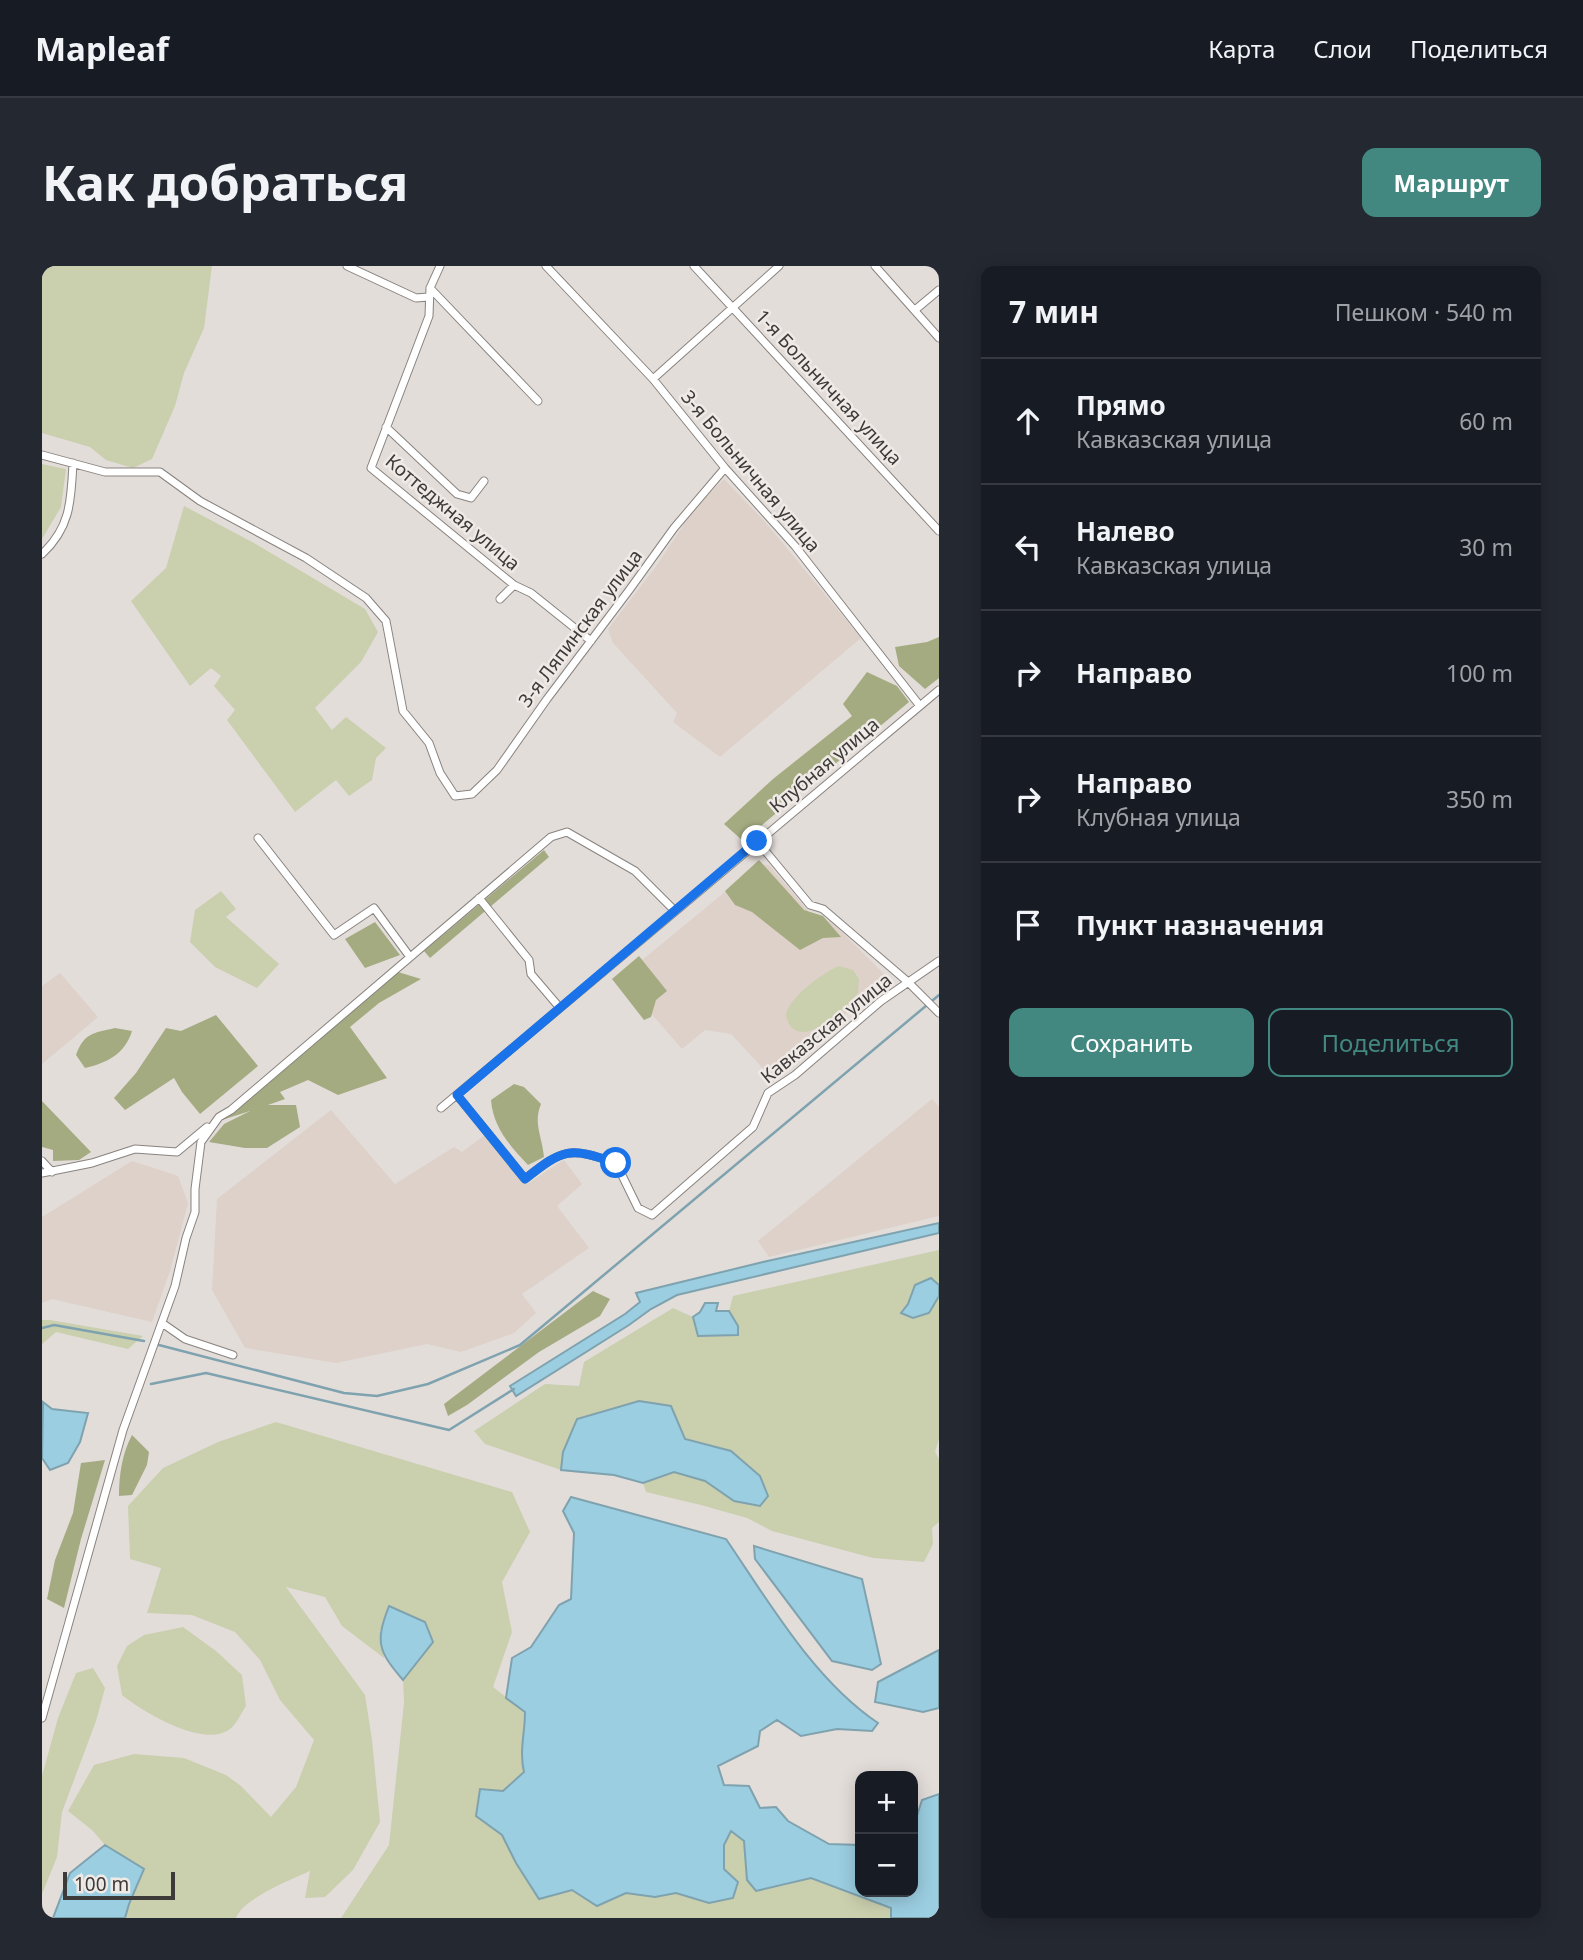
<!DOCTYPE html>
<html lang="ru">
<meta charset="utf-8">
<style>
:root{--surface:#171b24;--page:#242831;--text:#f1f3f6;--muted:#9ea1a6;--line:#363941;--accent:#428881}
body{margin:0;font-family:"Noto Sans",sans-serif;background:var(--page);color:var(--text)}
.controls{position:absolute;right:21px;bottom:21px;display:grid;overflow:hidden;border-radius:14px;box-shadow:0 4px 18px #0003}
.controls button{width:63px;height:63px;display:grid;place-items:center;padding:0;border:0;border-bottom:2px solid var(--line);background:var(--surface);color:var(--text);font:35px sans-serif}
.scale{position:absolute;left:21px;bottom:18px;width:112px;box-sizing:border-box;padding-left:7px;border:4px solid #3d3b3a;border-top:0;font-size:19px;line-height:24px;white-space:nowrap;color:#3d3b3a;-webkit-text-stroke:5px #f0eae7;paint-order:stroke}
.stop{position:absolute;width:21px;height:21px;margin:-16px;border:5px solid #1a73e8;border-radius:50%;background:#fff}
.stop.end{background:#1a73e8;border-color:#fff;box-shadow:0 2px 7px #0008}
.list{margin:0;padding:0;list-style:none}
h2{display:flex;justify-content:space-between;align-items:center;height:91px;margin:0;padding:0 28px;font-size:30px}
h2 small{font-size:23px;font-weight:400;color:var(--muted)}
.list li{display:grid;grid-template-columns:46px 1fr auto;gap:21px;align-items:center;box-sizing:border-box;height:126px;padding:0 28px;border-top:2px solid var(--line)}
.list b{display:block;font-size:26px;white-space:nowrap}
.list p{margin:0;font-size:23px;white-space:nowrap;color:var(--muted)}
.list em{font-size:23px;font-style:normal;color:var(--muted)}
.actions{display:flex;gap:14px;padding:21px 28px}
.actions a{flex:1;padding:16px 0;border:2px solid var(--accent);border-radius:14px;text-align:center;font-size:24px;color:var(--accent)}
.actions .main{background:var(--accent);color:#fff}
.icon{flex:none;width:38px;height:38px;fill:none;stroke:currentColor;stroke-width:2;stroke-linecap:round;stroke-linejoin:round}
.map{position:relative;flex:none;width:897px;height:1652px;overflow:hidden;border-radius:14px}
header{display:flex;align-items:center;gap:42px;box-sizing:border-box;height:98px;padding:0 35px;background:var(--surface);border-bottom:2px solid var(--line)}
header strong{font-size:33px}
nav{display:flex;gap:38px;margin-inline-start:auto;font-size:24px}
.intro{display:flex;align-items:center;justify-content:space-between;box-sizing:border-box;height:168px;padding:0 42px}
h1{margin:0;font-size:49px}
.button{padding:18px 32px;border-radius:14px;background:var(--accent);color:#fff;font-size:24px;font-weight:700}
main{display:flex;gap:42px;padding:0 42px}
aside{flex:1;background:var(--surface);border-radius:14px;box-shadow:0 4px 18px #0003}
.map>svg:first-child{display:block}
.built{fill:#ddd1c9}
.green{fill:#cacfae}
.forest{fill:#a5ab81}
.water{fill:#9bcee1;stroke:#7fa2af;stroke-width:2}
.lines{fill:none;stroke-linecap:round;stroke-linejoin:round}
.stream{stroke:#7fa2af;stroke-width:2.5}
.minor-casing{stroke:#88837f;stroke-width:9}
.minor{stroke:#fff;stroke-width:7}
.route{stroke:#1a73e8;stroke-width:9}
.labels{text-anchor:middle;dominant-baseline:central;stroke-width:5;stroke-linejoin:round;paint-order:stroke}
.street-label{font-size:19px;fill:#3d3b3a;stroke:#f0eae7}
</style>
<header>
<strong>Mapleaf</strong>
<nav><a>Карта</a><a>Слои</a><a>Поделиться</a></nav>
</header>
<div class="intro"><h1>Как добраться</h1><a class="button">Маршрут</a></div>
<main>
<div class="map">
<svg width="897" height="1652" viewBox="0 0 897 1652">
<rect width="100%" height="100%" fill="#e3ddda"/>
<path class="built" d="M682 213 724 257 819 372 678 491 631 456 635 447 571 377 566 363 615 299 652 243Z
M717 598 727 599 779 660 788 654 846 712 729 811 689 768 663 764 640 783 586 721 588 704Z
M18 707 56 751 0 798V720Z
M890 833 897 841V950L727 991 716 975Z
M289 844 353 918 412 881 420 886 443 869 485 918 522 894 540 918 515 940 547 982 480 1028 494 1047 472 1067 419 1086 385 1078 294 1097 203 1082 170 1024 175 933Z
M90 895 136 910 146 937 128 1005 110 1056 10 1033 0 1037V951Z"/>
<path class="green" d="M0 0H170L162 62 142 107 133 140 110 193 91 202 64 194 48 181 0 167Z
M0 198 24 203 19 241 0 273Z
M142 240 212 277 323 343 336 366 319 396 273 442 290 464 304 451 344 482 334 492 330 514 307 530 294 514 253 546 185 454 193 444 172 420 179 410 169 402 148 420 89 335 124 302Z
M179 625 194 643 184 651 237 698 215 722 173 701 148 676 153 644Z
M796 700 811 704 817 713 816 727C802 744 753 791 744 749 747 731 780 708 796 700Z
M897 984V1019L889 1012 873 1019 866 1038 893 1039 897 1030V1173L893 1186 897 1193V1256L890 1262 891 1278 882 1296 831 1292 730 1265 705 1252 659 1239 604 1226 601 1217 631 1206 663 1215 692 1235 689 1185 643 1173 629 1140 597 1135 570 1144 521 1186 519 1204 443 1178 432 1165 503 1118 537 1120 542 1096 631 1042 651 1051 656 1070 695 1069 696 1060 687 1045 691 1030Z
M0 1054H8L101 1070 86 1083 14 1066 0 1078Z
M234 1156 470 1226 488 1266 460 1316 470 1366 451 1421 483 1446C483 1467 477 1485 482 1506L434 1550 460 1569 474 1597 497 1633 530 1624 555 1639 584 1627 613 1631 634 1627 667 1637 682 1604V1579L688 1565 702 1575 704 1592 740 1620 769 1612 850 1642 849 1652H299L347 1579 362 1437 361 1414 391 1376 338 1364 342 1392 300 1360 283 1331 244 1321 323 1429 330 1474 338 1556 311 1604 283 1631 263 1632 268 1605C248 1614 202 1632 194 1652H83L87 1638 102 1603 63 1579 50 1564 26 1545 52 1499 92 1488 142 1492 184 1509 199 1520 229 1551 254 1521 272 1474 238 1434 218 1394 193 1366 150 1349 105 1347 119 1302 88 1293 86 1240 121 1202 176 1176Z
M141 1361 174 1385 200 1409 204 1440C199 1447 195 1458 188 1463 162 1483 101 1446 80 1429L75 1400 85 1380 102 1369Z
M51 1402 63 1422 54 1455 20 1546 15 1591 0 1628V1510L16 1452 34 1407Z"/>
<path class="forest" d="M897 371V412L883 423 857 400 853 381 885 376Z
M825 406 855 420 867 436 701 575 682 558 731 513 810 450 801 438Z
M502 584 507 591 388 692 382 685Z
M717 594 762 644 781 650 799 671 781 672 758 684 710 646 693 639 683 625Z
M333 656 358 689 323 702 303 673Z
M597 690 625 725 614 734 609 751 602 754 570 713Z
M356 706 379 713 337 737 308 761 345 812 296 829 266 814 238 826 243 833 226 839H254L258 861 225 882H203L167 876 182 858 208 845 180 854Z
M174 749 216 800 158 848 140 826 132 812 83 844 72 832 94 807 124 762 139 765Z
M73 762 90 765C83 788 65 797 43 802L34 789C42 767 51 767 73 762Z
M472 818 482 821 499 838C491 857 500 870 502 891L486 899C468 880 451 861 449 834Z
M0 835 49 886 37 894 11 895V884L0 881Z
M551 1025 568 1033 558 1050 497 1086 425 1139 406 1150 402 1138Z
M90 1169 107 1186 105 1199 90 1229 77 1230C77 1209 80 1188 90 1169Z
M63 1194 39 1273 22 1342 5 1333 13 1294 31 1247 39 1197Z"/>
<path class="water" d="M897 957V967L635 1029 609 1043 587 1059 474 1130 468 1120 583 1048 598 1036 594 1027 721 996Z
M889 1012 897 1019V1030L887 1047 871 1052 859 1047 866 1038 873 1019Z
M663 1037H676L674 1045H687L696 1060V1069L656 1070 651 1051 658 1046Z
M597 1135 629 1140 643 1173 689 1185 718 1210 726 1230 718 1240 692 1235 663 1215 632 1206 601 1217 572 1209 519 1204 521 1186 535 1153Z
M1 1136 10 1143 46 1147 38 1176 26 1197 8 1204 0 1192Z
M529 1231 684 1273C727 1336 772 1414 836 1457L830 1465 795 1463 759 1470 735 1454 718 1465 716 1480 676 1500 682 1519 707 1520 718 1542 734 1541 746 1555 787 1578 818 1579V1626H871V1562L880 1534 897 1528V1652H849V1642L769 1612 714 1625 705 1614 702 1575 689 1565 682 1579V1603L696 1616 691 1632 667 1637 634 1627 613 1631 584 1627 555 1640 530 1624 497 1633 474 1597 460 1569 434 1550 438 1523 461 1525 482 1506C477 1485 483 1468 483 1446L464 1432 470 1392 489 1381 517 1339 529 1333 532 1267 521 1245Z
M712 1280 820 1313 839 1398 830 1404 790 1395 713 1293Z
M347 1340 383 1356 391 1376 361 1414C336 1385 333 1376 347 1340Z
M897 1384V1442L881 1446 833 1436 836 1416Z
M63 1579 102 1603 87 1638 83 1652H11L28 1607Z"/>
<g class="lines">
<path class="stream" d="M0 1062 12 1059 102 1075
M117 1079 302 1127 335 1130 386 1118 478 1079 897 729
M109 1118 164 1107 407 1164 472 1123"/>
<g class="minor-casing">
<path id="minor" d="M305 0 374 32 386 31
M398 0 388 22 387 50 329 202 472 319
M504 0 611 113 683 202 753 280 878 440
M652 0 897 265
M833 0 897 72
M388 22 496 135
M873 44 897 24
M611 113 737 0
M344 161 415 228 429 232 442 215
M0 189 63 206H118L158 235 264 292 324 332 344 355 361 445 387 477 398 507 413 530 430 528 455 504 505 433 588 323 632 262 683 202
M0 288C29 261 29 234 31 197
M458 333 472 319 489 327 549 375
M216 572 292 669 332 642 368 691
M715 575 768 639 781 643 866 716 897 747
M437 632 487 694 489 708 518 742
M415 829 483 913C522 882 527 881 574 897L596 942 610 949 711 861 726 827 753 809 839 735 897 695
M399 842 897 424
M0 895 10 906
M0 907 50 897 93 883 135 886 165 861
M120 1057 143 1073 191 1089
M0 1452 81 1164 133 1020 144 972 153 946V923L159 876 177 851 189 844 509 571 525 566 593 605 633 645"/>
</g>
<use href="#minor" class="minor"/>
</g>
<g class="lines">
<path class="route" d="M574 897C527 881 522 882 483 913L415 829 715 575"/>
</g>
<g class="labels">
<g class="street-label">
<text transform="translate(787 121) rotate(47)">1-я Больничная улица</text>
<text transform="translate(709 205) rotate(50)">3-я Больничная улица</text>
<text transform="translate(411 246) rotate(40)">Коттеджная улица</text>
<text transform="translate(538 362) rotate(-53)">3-я Ляпинская улица</text>
<text transform="translate(782 499) rotate(-40)">Клубная улица</text>
<text transform="translate(784 762) rotate(-39)">Кавказская улица</text>
</g>
</g>
</svg>
<div class="controls">
<button>+</button>
<button>−</button>
</div>
<div class="scale">100 m</div>
<div class="stop" style="left:574px;top:897px"></div>
<div class="stop end" style="left:715px;top:575px"></div>
</div>
<aside>
<h2>7 мин<small>Пешком · 540 m</small></h2>
<ul class="list">
<li><svg class="icon" aria-label="ahead" viewBox="0 0 24 24"><path d="M12 20V5M6 11l6-6 6 6"/></svg><div><b>Прямо</b><p>Кавказская улица</p></div><em>60 m</em></li>
<li><svg class="icon" aria-label="left" viewBox="0 0 24 24"><path d="M17 20v-9H6M10 6l-5 5 5 5"/></svg><div><b>Налево</b><p>Кавказская улица</p></div><em>30 m</em></li>
<li><svg class="icon" aria-label="right" viewBox="0 0 24 24"><path d="M7 20v-9h11M14 6l5 5-5 5"/></svg><div><b>Направо</b></div><em>100 m</em></li>
<li><svg class="icon" aria-label="right" viewBox="0 0 24 24"><path d="M7 20v-9h11M14 6l5 5-5 5"/></svg><div><b>Направо</b><p>Клубная улица</p></div><em>350 m</em></li>
<li><svg class="icon" aria-label="arrive" viewBox="0 0 24 24"><path d="M6 21V4h12l-3 4 3 4H6"/></svg><div><b>Пункт назначения</b></div></li>
</ul>
<div class="actions"><a class="main">Сохранить</a><a>Поделиться</a></div>
</aside>
</main>
